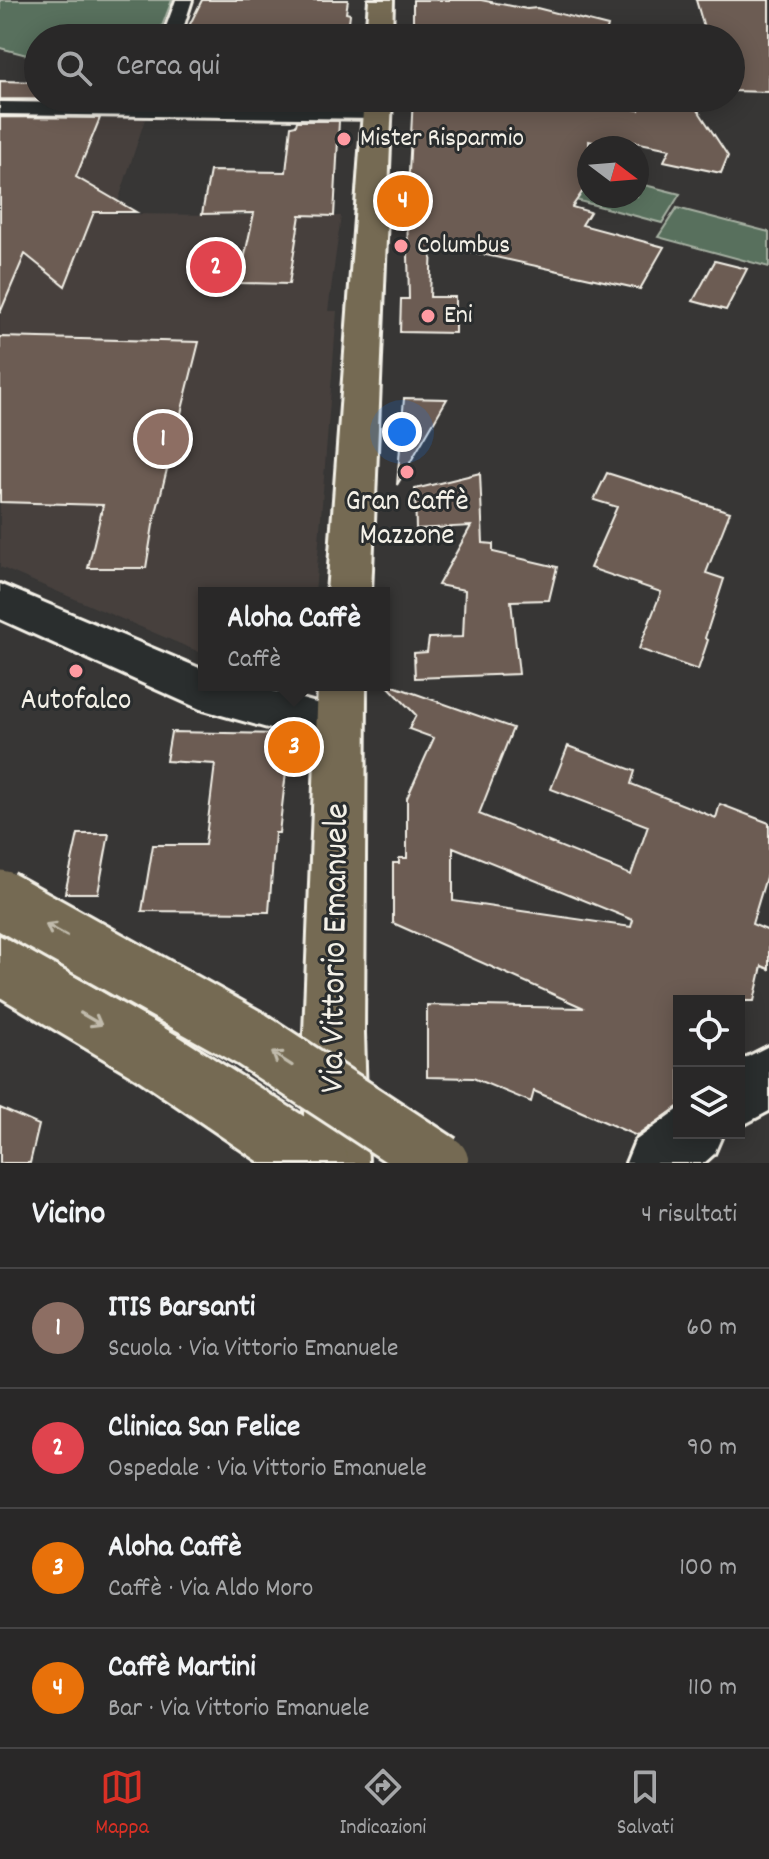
<!DOCTYPE html>
<html lang="it">
<meta charset="utf-8">
<style>
:root{--surface:#292828;--page:#313030;--text:#f1f3f6;--muted:#a5a6a8;--line:#454445;--accent:#d93025}
body{margin:0;font-family:Dekko,sans-serif;background:var(--page);color:var(--text)}
.controls{position:absolute;right:24px;bottom:24px;display:grid;overflow:hidden;border-radius:0px;box-shadow:0 4px 20px #0003}
.controls button{width:72px;height:72px;display:grid;place-items:center;padding:0;border:0;border-bottom:2px solid var(--line);background:var(--surface);color:var(--text);font:40px sans-serif}
.compass{position:absolute;left:577px;top:136px;width:72px;height:72px;border-radius:50%;background:var(--surface);box-shadow:0 4px 20px #0003;rotate:106deg}
.you{position:absolute;left:402px;top:432px;width:28px;height:28px;margin:-20px;border:6px solid #fff;border-radius:50%;background:#1a73e8;box-shadow:0 0 0 12px #1a73e833}
.badge{display:grid;place-items:center;width:52px;height:52px;border-radius:50%;background:var(--accent);color:#fff;font-size:26px;font-weight:700}
.pin{position:absolute;translate:-50% -50%;border:4px solid #fff;box-shadow:0 2px 8px #0006}
.popup{position:absolute;left:198px;top:587px;width:192px;height:104px;box-sizing:border-box;display:grid;place-content:center;border-radius:0px;background:var(--surface);filter:drop-shadow(0 2px 6px #0005);font-size:26px;white-space:nowrap;color:var(--muted)}
.popup b{font-size:30px;color:var(--text)}
.popup::after{content:'';position:absolute;left:50%;top:100%;margin-left:-16px;border:16px solid transparent;border-top-color:var(--surface)}
.list{margin:0;padding:0;list-style:none}
h2{display:flex;justify-content:space-between;align-items:center;height:104px;margin:0;padding:0 32px;font-size:34px}
h2 small{font-size:26px;font-weight:400;color:var(--muted)}
.list li{display:grid;grid-template-columns:52px 1fr auto;gap:24px;align-items:center;box-sizing:border-box;height:120px;padding:0 32px;border-top:2px solid var(--line)}
.list b{display:block;font-size:30px;white-space:nowrap}
.list p{margin:0;font-size:26px;white-space:nowrap;color:var(--muted)}
.list em{font-size:26px;font-style:normal;color:var(--muted)}
.icon{flex:none;width:44px;height:44px;fill:none;stroke:currentColor;stroke-width:2;stroke-linecap:round;stroke-linejoin:round}
.map{position:relative;flex:none;width:769px;height:1163px;overflow:hidden}
.search{position:absolute;background:var(--surface);box-shadow:0 4px 20px #0003;left:24px;right:24px;top:24px;height:88px;display:flex;align-items:center;gap:20px;box-sizing:border-box;padding:0 28px;border-radius:44px;color:var(--muted);font-size:30px}
.sheet{height:584px;background:var(--surface)}
nav{display:flex;justify-content:space-around;align-items:center;box-sizing:border-box;height:112px;border-top:2px solid var(--line);background:var(--surface);font-size:22px;color:var(--muted)}
nav a{display:grid;justify-items:center;gap:4px}
nav .on{color:var(--accent)}
.map>svg:first-child{display:block}
.built{fill:#47413e}
.green{fill:#58705d;stroke:#a6b0a2;stroke-width:2}
.building{fill:#6c5c53;stroke:#f4f1e8;stroke-width:2;fill-rule:evenodd}
.lines{fill:none;stroke-linecap:round;stroke-linejoin:round}
.street-casing{stroke:#f4f1e8;stroke-width:6}
.secondary-casing{stroke:#f4f1e8;stroke-width:6}
.primary-casing{stroke:#f4f1e8;stroke-width:6}
.highway-casing{stroke:#f4f1e8;stroke-width:6}
.street{fill:#2a2d2e;fill-rule:evenodd}
.secondary{fill:#2a2d2e;fill-rule:evenodd}
.primary{fill:#746b52;fill-rule:evenodd}
.highway{fill:#746b52;fill-rule:evenodd}
.highway-bridge-casing{stroke:#f4f1e8;stroke-width:63;stroke-linecap:butt}
.highway-bridge{stroke:#746b52;stroke-width:57}
.oneway{stroke:#c1bbac}
.poi-dot{fill:#ff9aa2;stroke:#2a2d2e;stroke-width:3}
.labels{text-anchor:middle;dominant-baseline:central;stroke-width:6;stroke-linejoin:round;paint-order:stroke}
.far-poi-label{font-size:26px;fill:#f4f1e8;stroke:#2a2d2e;text-anchor:start}
.poi-label{font-size:30px;fill:#f4f1e8;stroke:#2a2d2e}
.near-street-label{font-size:36px;fill:#f4f1e8;stroke:#2a2d2e}
</style>
<div class="map">
<svg width="769" height="1163" viewBox="0 0 769 1163">
<rect width="100%" height="100%" fill="#373635"/>
<filter id="ink" filterUnits="userSpaceOnUse"><feTurbulence type="fractalNoise" baseFrequency=".0125" numOctaves="2"/><feDisplacementMap in="SourceGraphic" scale="16" xChannelSelector="R" yChannelSelector="G"/><feConvolveMatrix kernelMatrix="1 2 1 2 8 2 1 2 1" color-interpolation-filters="sRGB"/></filter>
<g filter="url(#ink)">
<path class="built" d="M0 117 145 119 114 214 341 216 328 311H337L315 593H204V654L0 567Z"/>
<path class="green" d="M0 0H172L159 34 90 33 82 38H38V58L0 48Z
M589 171V196H637V183L680 194 662 223 557 195Z
M677 208 769 232V267L658 237Z"/>
<path class="building" d="M202 0H348L346 13 350 14 347 38H306L309 29 254 28 251 38H183Z
M413 0H481L527 9 537 8 608 26 605 38H572L529 30V38H472L460 30 413 24Z
M696 0H769V92L731 91V38H707Z
M0 81 38 82V98H108L107 100 0 99Z
M413 98H484L517 105 523 98H577L639 110 645 98H690L728 156 721 173 664 161 670 149 625 140 619 148 589 141V182L572 207 590 212 582 225 664 247 640 289 432 243 430 297H455V333L400 332 401 299H409L407 209Z
M0 117 100 118 76 177 136 212H94L65 286 25 254 0 313Z
M297 121H339L334 216 300 215 289 284 239 283 254 213 202 214 210 171 286 172 291 126 296 125Z
M715 261 747 269 726 310 693 301Z
M0 337 199 342 153 525 146 568H88L103 505 0 502Z
M404 398 447 399 397 485Z
M480 473 483 543 493 544V552L557 567 549 600 511 601 519 674 415 678 414 653 427 652 429 638 463 637 465 590 438 585 471 526 416 529 415 489Z
M607 473 730 512 706 573 724 579 705 638 708 640 698 670 639 649 661 592 590 568 617 507 594 500Z
M385 683 513 728 479 814 631 875 648 826 551 789 568 746 635 771 631 784 716 818 720 804 769 823V867L752 924 769 931V969L762 966 754 1001H679V1106L637 1136 534 1091 531 1102 473 1078 427 1077V1005L584 1008 393 923V863H399V858H407V798L434 738 409 729 416 715ZM453 847 633 920 631 927 453 901Z
M171 732 279 734 290 737 279 833H275L269 912 142 911 153 845H205L215 764 166 761Z
M78 834H109L98 893H65Z
M0 1108 39 1125 30 1163H0Z"/>
<g class="lines">
<g class="street-casing">
<path id="street" d="M176 0H192L180 38H162Z
M380 23 460 33 469 38H419L374 32 372 28Z
M0 102 378 107 387 113 378 119 0 114Z"/>
</g>
<g class="secondary-casing">
<path id="secondary" d="M0 584 204 670V685H251L356 714 362 728 356 742 339 748 200 709 0 619Z
M769 1046V1111L739 1127V1061Z
M679 1109V1133H723L714 1154 704 1163H626L635 1141Z"/>
</g>
<g class="primary-casing">
<path id="primary" d="M369 0H393L392 38H366Z
M364 98H392L371 593H327Z
M318 685H366L364 1033 368 1163H304V1033Z"/>
</g>
<g class="highway-casing">
<path id="highway" d="M0 936 20 945 178 1036 341 1140 350 1163H261L136 1078 0 997Z"/>
</g>
<use href="#street" class="street"/>
<use href="#secondary" class="secondary"/>
<use href="#primary" class="primary"/>
<use href="#highway" class="highway"/>
<g class="highway-bridge-casing">
<path id="highway-bridge" d="M0 899 251 1039 440 1163"/>
</g>
<use href="#highway-bridge" class="highway-bridge"/>
</g>
<defs><path id="oneway-shaft" d="M-6 0H5M1.5-3L5.5 0L1.5 3" fill="none" stroke-width="1.6" stroke-linecap="round" stroke-linejoin="round" transform="scale(2)"/></defs>
<g class="oneway">
<use href="#oneway-shaft" transform="translate(56 930) rotate(-151)"/>
<use href="#oneway-shaft" transform="translate(91 1019) rotate(30)"/>
<use href="#oneway-shaft" transform="translate(282 1059) rotate(-147)"/>
</g>
</g>
<g class="poi-dot">
<circle cx="344" cy="139" r="8"/>
<circle cx="401" cy="246" r="8"/>
<circle cx="428" cy="316" r="8"/>
<circle cx="407" cy="472" r="8"/>
<circle cx="76" cy="671" r="8"/>
</g>
<g class="labels">
<g class="far-poi-label">
<text x="360" y="139">Mister Risparmio</text>
<text x="417" y="246">Columbus</text>
<text x="444" y="316">Eni</text>
</g>
<g class="poi-label">
<text x="407" y="503">Gran Caffè<tspan x="407" dy="34">Mazzone</tspan></text>
<text x="76" y="702">Autofalco</text>
</g>
<g class="near-street-label">
<text transform="translate(337 948) rotate(-89)">Via Vittorio Emanuele</text>
</g>
</g>
</svg>
<div class="controls">
<button><svg class="icon" aria-label="locate" viewBox="0 0 24 24"><circle cx="12" cy="12" r="6"/><path d="M12 2v4M12 18v4M2 12h4M18 12h4"/></svg></button>
<button><svg class="icon" aria-label="layers" viewBox="0 0 24 24"><path d="M12 4l9 5-9 5-9-5zM3 14l9 5 9-5"/></svg></button>
</div>
<svg class="compass" viewBox="-18 -18 36 36"><path d="M0-13l5 13h-10z" fill="#e53935"/><path d="M0 13l5-13h-10z" fill="#a5a6a8"/></svg>
<div class="you"></div>
<div class="pin badge" style="left:163px;top:439px;background:#8d6e63">1</div>
<div class="pin badge" style="left:216px;top:267px;background:#e0444e">2</div>
<div class="pin badge" style="left:294px;top:747px;background:#e8710a">3</div>
<div class="popup"><b>Aloha Caffè</b>Caffè</div>
<div class="pin badge" style="left:403px;top:201px;background:#e8710a">4</div>
<div class="search"><svg class="icon" aria-label="search" viewBox="0 0 24 24"><circle cx="10" cy="10" r="6"/><path d="M15 15l6 6"/></svg>Cerca qui</div>
</div>
<section class="sheet">
<h2>Vicino<small>4 risultati</small></h2>
<ul class="list">
<li><span class="badge" style="background:#8d6e63">1</span><div><b>ITIS Barsanti</b><p>Scuola · Via Vittorio Emanuele</p></div><em>60 m</em></li>
<li><span class="badge" style="background:#e0444e">2</span><div><b>Clinica San Felice</b><p>Ospedale · Via Vittorio Emanuele</p></div><em>90 m</em></li>
<li><span class="badge" style="background:#e8710a">3</span><div><b>Aloha Caffè</b><p>Caffè · Via Aldo Moro</p></div><em>100 m</em></li>
<li><span class="badge" style="background:#e8710a">4</span><div><b>Caffè Martini</b><p>Bar · Via Vittorio Emanuele</p></div><em>110 m</em></li>
</ul>
</section>
<nav>
<a class="on"><svg class="icon" aria-label="map" viewBox="0 0 24 24"><path d="M3 6l6-2 6 2 6-2v14l-6 2-6-2-6 2zM9 4v14M15 6v14"/></svg>Mappa</a>
<a><svg class="icon" aria-label="directions" viewBox="0 0 24 24"><path d="M12 3l9 9-9 9-9-9zM9 14v-3h6M13 9l2 2-2 2"/></svg>Indicazioni</a>
<a><svg class="icon" aria-label="saved" viewBox="0 0 24 24"><path d="M7 4h10v16l-5-4-5 4z"/></svg>Salvati</a>
</nav>
